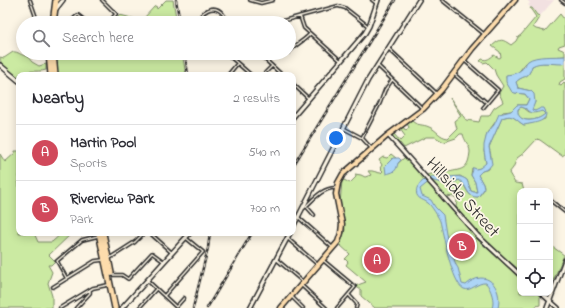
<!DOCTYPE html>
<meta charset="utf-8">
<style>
:root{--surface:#fff;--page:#f7f7f7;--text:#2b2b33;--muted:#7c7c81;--line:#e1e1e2;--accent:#d1495b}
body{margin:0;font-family:"Indie Flower",sans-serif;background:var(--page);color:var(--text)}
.controls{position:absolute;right:12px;bottom:12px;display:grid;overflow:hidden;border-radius:8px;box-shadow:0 2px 10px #0003}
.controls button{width:36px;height:36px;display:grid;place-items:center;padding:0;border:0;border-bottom:1px solid var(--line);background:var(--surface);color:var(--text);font:20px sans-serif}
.you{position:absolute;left:336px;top:138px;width:14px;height:14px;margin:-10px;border:3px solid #fff;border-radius:50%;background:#1a73e8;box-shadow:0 0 0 6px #1a73e833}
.badge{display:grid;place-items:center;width:26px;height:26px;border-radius:50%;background:var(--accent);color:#fff;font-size:13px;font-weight:700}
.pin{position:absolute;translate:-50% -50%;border:2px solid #fff;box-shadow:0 1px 4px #0006}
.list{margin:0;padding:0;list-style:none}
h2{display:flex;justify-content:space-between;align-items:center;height:52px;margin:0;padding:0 16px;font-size:17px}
h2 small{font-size:13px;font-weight:400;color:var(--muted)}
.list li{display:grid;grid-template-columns:26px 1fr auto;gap:12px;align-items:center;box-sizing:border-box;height:56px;padding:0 16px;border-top:1px solid var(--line)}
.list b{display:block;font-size:15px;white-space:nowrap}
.list p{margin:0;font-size:13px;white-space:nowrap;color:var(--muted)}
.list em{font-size:13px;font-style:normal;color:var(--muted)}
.icon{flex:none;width:22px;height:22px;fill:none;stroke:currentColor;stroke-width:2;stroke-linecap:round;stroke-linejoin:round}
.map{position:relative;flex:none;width:565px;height:308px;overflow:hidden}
.search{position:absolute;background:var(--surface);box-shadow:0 2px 10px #0003;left:16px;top:16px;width:280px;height:44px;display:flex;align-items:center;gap:10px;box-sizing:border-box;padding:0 14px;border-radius:22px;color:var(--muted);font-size:15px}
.panel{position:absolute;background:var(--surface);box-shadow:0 2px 10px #0003;left:16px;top:72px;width:280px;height:164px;border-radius:8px}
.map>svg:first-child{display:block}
.built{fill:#f2e1e1}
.green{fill:#cbeaa2;stroke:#7b8a66}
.water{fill:#add5f7;stroke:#7991a5;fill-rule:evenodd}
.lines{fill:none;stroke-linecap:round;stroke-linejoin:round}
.street-casing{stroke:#2b2b2b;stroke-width:4.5}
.secondary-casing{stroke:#2b2b2b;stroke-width:6}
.primary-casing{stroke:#2b2b2b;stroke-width:7}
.highway-casing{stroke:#2b2b2b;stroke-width:8}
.street{stroke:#fcf5e5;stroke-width:1.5}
.secondary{stroke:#fcf5e5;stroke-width:3}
.primary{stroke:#fddcac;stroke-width:4}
.highway{stroke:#fddcac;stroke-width:5}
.rail-casing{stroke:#2b2b2b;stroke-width:2.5}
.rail{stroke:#fcf5e5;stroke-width:1;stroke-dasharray:3;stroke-linecap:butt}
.labels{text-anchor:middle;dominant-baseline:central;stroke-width:3.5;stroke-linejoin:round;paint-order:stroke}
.street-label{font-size:18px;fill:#2b2b2b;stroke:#fcf5e5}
</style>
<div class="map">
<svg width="565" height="308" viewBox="0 0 565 308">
<rect width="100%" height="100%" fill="#fcf5e5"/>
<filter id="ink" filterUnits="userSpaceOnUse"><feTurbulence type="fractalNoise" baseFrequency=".025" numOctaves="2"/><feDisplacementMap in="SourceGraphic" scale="8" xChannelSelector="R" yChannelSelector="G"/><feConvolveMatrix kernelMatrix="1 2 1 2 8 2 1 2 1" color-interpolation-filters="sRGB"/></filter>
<g filter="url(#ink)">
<path class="built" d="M527 0H554L540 16 528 5 530 3Z"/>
<path class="green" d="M166 0H173L177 23H111L120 15 136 19 144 18 154 7 156 6 157 9Z
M530 8H532L537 15 540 16 533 27 536 29 545 31 560 14 564 19 565 44 559 46 558 48 565 51V56C556 57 534 56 527 62 520 68 520 76 507 75L506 77 507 83 515 93 525 94 529 99 526 105H517L511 111 503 112 487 133 484 151 486 163C483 168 478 170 472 168L471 175 475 182 477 192H474L471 191 467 180 460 176 444 178 433 177 429 178 427 175C432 173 434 174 439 175 441 175 445 173 448 172 464 169 468 169 470 152 470 146 464 140 463 134H460L456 138 444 142 435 137H426L404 148 400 143 398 144 392 135 394 134 400 141 405 136 400 129 403 127 406 131 407 130 409 127 407 124 412 121C417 126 423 124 429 127 437 130 439 137 448 138L457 129 455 121 461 116 450 98 466 120 479 122 481 116H489L494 108 503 102 499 93 503 86 496 75 494 69 487 62 483 63 480 61 482 59C487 61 490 58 494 55L499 58 501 57 500 52 492 46C501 38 502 39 511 45L516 41 518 37 521 35 536 17Z
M13 52C18 51 21 56 27 56L32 62 39 66 46 64V70C37 73 24 68 17 77 10 72 0 67 0 57L4 58Z
M55 53H182L186 75H57Z
M538 63H565V79L560 82 559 85 561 86 565 82V154L562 156 540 140 537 139 524 153 517 158 513 168 509 173 515 183 522 184 524 191H520V269L519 270 484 240 459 212 460 211 456 207 457 200 455 197 445 196 431 180C436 181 444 182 450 184L459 180C468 185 464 197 478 197L483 191 484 186 478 175 482 171 489 169 491 156 489 147 502 118C514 113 515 120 524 125L545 119V110L535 111 531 110 535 102 531 91 518 88 516 82C524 74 528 80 532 66Z
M521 107 524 108 529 112 542 111 545 114C538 122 515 124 518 109Z
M15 151H19V174L18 179 19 189V233H34L38 242H52L62 233H72L49 255 55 261 51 265H48L52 272 48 283 52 296V308H0V154L5 162 15 153Z
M391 154 396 158 391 160 385 166 394 167 405 157 478 240 520 278V293H537L540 297V305L536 306V308H375L361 296V290L355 286 366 282 346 265 348 262 345 259 350 254 340 245 345 230 344 223 340 204 342 181 344 180 350 183 356 177 355 174 361 175 365 177 371 175 368 171C374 170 376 173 381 173L383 171 380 168 382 165 379 160 383 157 387 158Z
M550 245 564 255 553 281 550 278Z"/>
<path class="water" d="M565 56V63L562 64C551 64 541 61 532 66 528 80 524 74 516 82L518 88 531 91 534 94 535 102 532 110 535 111 541 108H544C552 122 533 123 524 125 515 120 514 113 502 118L489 147 492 164 488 169 482 171 478 175 483 184 484 189 478 197C466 198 468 185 459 180L450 184C444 182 437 183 431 180L420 189 422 196 431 200 435 207 443 215 446 234 456 265 458 268 462 284 466 285C486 267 503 287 498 308H492C495 301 491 289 486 283 477 282 471 292 464 289 452 284 443 233 440 221 439 218 431 205 428 203 423 199 414 199 417 188 419 183 426 178 431 177 435 176 439 179 443 178 452 177 459 174 467 180L471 191 474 192H477L475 182 471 175 473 170 472 168H474L476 169 480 168 486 163 484 151V145L487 133 494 125 499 114 511 111 517 105H526L529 99 525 94 515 93 512 92 506 82V75C514 74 519 73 525 66 526 64 526 63 528 61 536 55 555 57 565 56ZM521 107C533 110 527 116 542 111L545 114C537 122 516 124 518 109Z
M393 158H399L401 160 398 163C396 172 394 172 386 174L385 166Z"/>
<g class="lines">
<g class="street-casing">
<path id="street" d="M30 0 38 23
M102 0 116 14 108 23
M250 0 261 3 273 0
M372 0 376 3
M442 0 484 34
M561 0 565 3
M300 16 304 28 341 61
M69 23 78 15 88 23
M199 23C200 11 214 3 223 14 225 16 226 20 228 23
M275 23 338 6 345 8 368 26
M388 48 436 93
M289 52C296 44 304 41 310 34
M226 53 251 75
M258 53 282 75
M465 61 498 90 483 108
M378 66 423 109
M454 74 487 103
M228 75 237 64
M263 75 272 66
M293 84 309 99
M343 128 362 138 372 149
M362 138 380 103 385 90 392 80
M550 200 565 212
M306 206 314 215
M304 208C313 200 322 188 335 188
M298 217 333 248
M150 233 171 252
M287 238 317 264
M110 258 135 242 144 233
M276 259 302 281
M324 261 355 287 337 308
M111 275H122L128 279 152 253 163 261
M67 279 57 261 82 240 98 236
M148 281 176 307
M301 285 326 308
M53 287 95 261 103 260
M349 295 357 304 356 308
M164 296 203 252 186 238
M291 296 303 308
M176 307 184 298
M60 308 93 288 108 285
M76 308 90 293V290
M139 308 156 289"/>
</g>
<g class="secondary-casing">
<path id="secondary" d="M56 9 63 0
M0 65 19 81
M293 117 365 33 369 26 378 0
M388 135 477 235 520 275
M293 227 368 80 419 0
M541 293 558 308
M122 308 190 233
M250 308 290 233
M547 308 565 260"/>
</g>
<g class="primary-casing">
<path id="primary" d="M281 308 338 242 341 233 342 224 336 194 338 183 343 174 388 135 423 109 442 89 472 49 515 0"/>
</g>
<g class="highway-casing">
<path id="highway" d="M53 23 56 0
M49 53 51 75
M53 53 55 75
M99 233 115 308
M103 233 111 273"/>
</g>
<use href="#street" class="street"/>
<use href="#secondary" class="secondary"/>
<use href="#primary" class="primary"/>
<use href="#highway" class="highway"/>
<g class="rail-casing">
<path id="rail" d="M176 0 180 23
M185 53 188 75
M293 166 395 0
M193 308 208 248 210 233
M207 308 252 233"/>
</g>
<use href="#rail" class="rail"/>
</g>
</g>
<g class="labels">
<g class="street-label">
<text transform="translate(462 198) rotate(48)">Hillside Street</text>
</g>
</g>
</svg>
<div class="controls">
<button>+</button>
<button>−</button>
<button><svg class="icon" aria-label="locate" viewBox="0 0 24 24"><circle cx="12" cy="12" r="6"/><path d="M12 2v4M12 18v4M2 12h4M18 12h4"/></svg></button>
</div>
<div class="you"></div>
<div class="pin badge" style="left:377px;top:260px">A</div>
<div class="pin badge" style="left:462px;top:246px">B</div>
<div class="search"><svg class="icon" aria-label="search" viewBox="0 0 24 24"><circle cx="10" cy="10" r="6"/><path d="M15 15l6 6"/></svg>Search here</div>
<section class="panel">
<h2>Nearby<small>2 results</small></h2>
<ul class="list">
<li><span class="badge">A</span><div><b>Martin Pool</b><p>Sports</p></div><em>540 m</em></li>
<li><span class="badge">B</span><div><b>Riverview Park</b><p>Park</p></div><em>700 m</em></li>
</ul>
</section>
</div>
